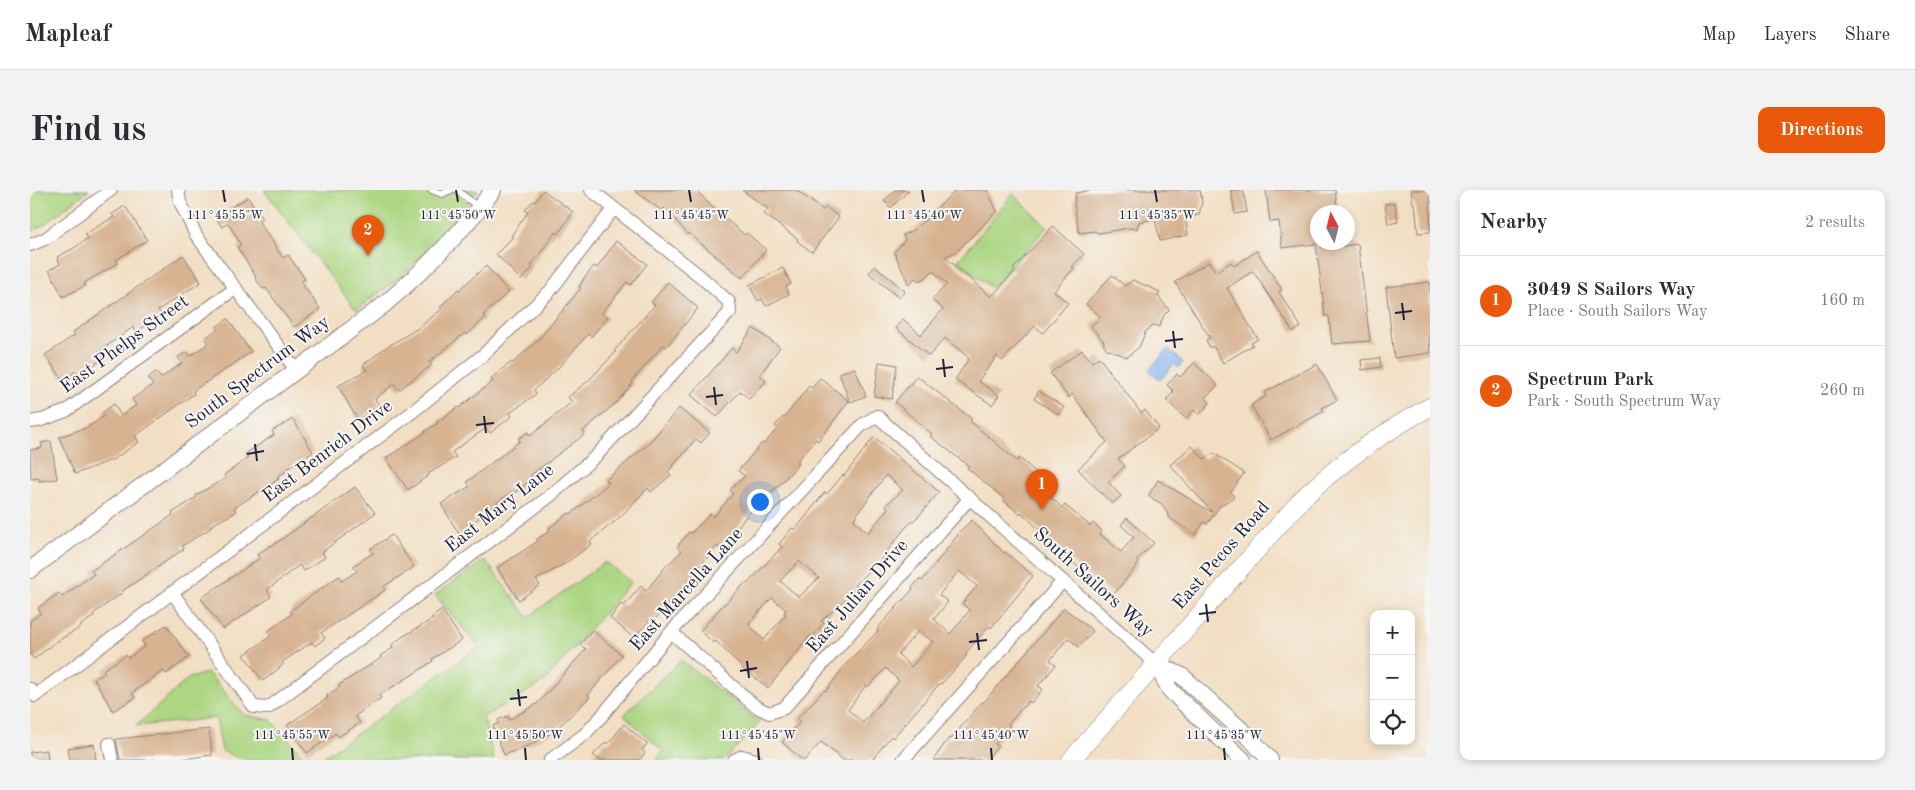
<!DOCTYPE html>
<meta charset="utf-8">
<style>
:root{--surface:#fff;--page:#f2f2f3;--text:#2b2b33;--muted:#7c7c81;--line:#e1e1e2;--accent:#ea580c}
body{margin:0;font-family:"Old Standard TT",serif;background:var(--page);color:var(--text)}
.controls{position:absolute;right:15px;bottom:15px;display:grid;overflow:hidden;border-radius:10px;box-shadow:0 2px 8px #0003}
.controls button{width:45px;height:45px;display:grid;place-items:center;padding:0;border:0;border-bottom:1px solid var(--line);background:var(--surface);color:var(--text);font:25px sans-serif}
.compass{position:absolute;left:1280px;top:15px;width:45px;height:45px;border-radius:50%;background:var(--surface);box-shadow:0 2px 8px #0003;rotate:353deg}
.you{position:absolute;left:729px;top:311px;width:18px;height:18px;margin:-12px;border:4px solid #fff;border-radius:50%;background:#1a73e8;box-shadow:0 0 0 8px #1a73e833}
.badge{display:grid;place-items:center;width:32px;height:32px;border-radius:50%;background:var(--accent);color:#fff;font-size:16px;font-weight:700}
.pin{position:absolute;translate:-50% -41px;filter:drop-shadow(0 1px 2px #0008)}
.pin::after{content:'';position:absolute;top:26px;width:18px;height:15px;background:inherit;clip-path:polygon(0 0,100% 0,50% 100%)}
.list{margin:0;padding:0;list-style:none}
h2{display:flex;justify-content:space-between;align-items:center;height:65px;margin:0;padding:0 20px;font-size:21px}
h2 small{font-size:16px;font-weight:400;color:var(--muted)}
.list li{display:grid;grid-template-columns:32px 1fr auto;gap:15px;align-items:center;box-sizing:border-box;height:90px;padding:0 20px;border-top:1px solid var(--line)}
.list b{display:block;font-size:19px;white-space:nowrap}
.list p{margin:0;font-size:16px;white-space:nowrap;color:var(--muted)}
.list em{font-size:16px;font-style:normal;color:var(--muted)}
.icon{flex:none;width:28px;height:28px;fill:none;stroke:currentColor;stroke-width:2;stroke-linecap:round;stroke-linejoin:round}
.map{position:relative;flex:none;width:1400px;height:570px;overflow:hidden;border-radius:10px}
header{display:flex;align-items:center;gap:30px;box-sizing:border-box;height:70px;padding:0 25px;background:var(--surface);border-bottom:1px solid var(--line)}
header strong{font-size:24px}
nav{display:flex;gap:28px;margin-inline-start:auto;font-size:18px}
.intro{display:flex;align-items:center;justify-content:space-between;box-sizing:border-box;height:120px;padding:0 30px}
h1{margin:0;font-size:35px}
.button{padding:12px 22px;border-radius:10px;background:var(--accent);color:#fff;font-size:18px;font-weight:700}
main{display:flex;gap:30px;padding:0 30px}
aside{flex:1;background:var(--surface);border-radius:10px;box-shadow:0 2px 8px #0003}
.map>svg:first-child{display:block}
.green{fill:#acd681;stroke:#677c5e}
.water{fill:#87b5f1;stroke:#546c96}
.building{fill:#d7b391;fill-rule:evenodd}
.lines{fill:none;stroke-linecap:round;stroke-linejoin:round}
.service-casing{stroke:#8a807e;stroke-width:8}
.minor-casing{stroke:#8a807e;stroke-width:14}
.tertiary-casing{stroke:#8a807e;stroke-width:18}
.secondary-casing{stroke:#8a807e;stroke-width:19}
.service{stroke:#fff;stroke-width:6}
.minor{stroke:#fff;stroke-width:12}
.tertiary{stroke:#fff;stroke-width:16}
.secondary{stroke:#fff;stroke-width:18}
.ticks{fill:none;stroke:#22223b;stroke-width:2}
.labels{text-anchor:middle;dominant-baseline:central;stroke-width:4;stroke-linejoin:round;paint-order:stroke}
.street-label{font-size:19px;fill:#22223b;stroke:#f6f6f2}
.ticks-label{font-size:12px;text-anchor:middle;fill:#22223b;stroke:#f6f6f2;stroke-width:4;stroke-linejoin:round;paint-order:stroke}
</style>
<header>
<strong>Mapleaf</strong>
<nav><a>Map</a><a>Layers</a><a>Share</a></nav>
</header>
<div class="intro"><h1>Find us</h1><a class="button">Directions</a></div>
<main>
<div class="map">
<svg width="1400" height="570" viewBox="0 0 1400 570">
<rect width="100%" height="100%" fill="#f6f6f2"/>
<filter id="ink" filterUnits="userSpaceOnUse"><feTurbulence type="fractalNoise" baseFrequency=".02" numOctaves="2"/><feDisplacementMap in="SourceGraphic" scale="10" xChannelSelector="R" yChannelSelector="G"/><feConvolveMatrix kernelMatrix="1 2 1 2 8 2 1 2 1" color-interpolation-filters="sRGB"/></filter>
<filter id="wash" filterUnits="userSpaceOnUse"><feTurbulence type="fractalNoise" baseFrequency=".0096" numOctaves="4" result="noise"/><feDisplacementMap in="SourceGraphic" scale="20" xChannelSelector="R" yChannelSelector="G"/><feGaussianBlur stdDeviation="1.12" result="paint"/><feColorMatrix in="noise" values="0 0 0 0 0 0 0 0 0 0 0 0 0 0 0 0 0 1.4 0 .05"/><feComposite in="paint" operator="in"/></filter>
<g filter="url(#wash)">
<rect width="100%" height="100%" fill="#f2dec2"/>
<path class="green" d="M0 0H59L13 35 0 42Z
M234 0H448L412 46 371 86 326 120Z
M983 4 1017 37 962 98 927 72Z
M455 370 498 427 575 372 601 392 514 492 453 527 464 570H289L449 457 405 405Z
M651 470 730 533 694 570H626L633 561 594 525Z
M178 483 214 525 241 530 277 570H215L192 561 186 528 106 536 159 488Z"/>
<path class="water" d="M1138 159 1153 172 1148 178 1144 174 1130 190 1119 180Z"/>
<g id="blocks">
<path class="building" d="M513 0 543 22 528 44 525 42 501 76 503 78 491 90 466 64 483 47 481 46 498 22 495 20 503 11 505 12Z
M604 0H666L687 22 715 45 717 43 736 60 712 88 660 44 659 45 634 18 632 21Z
M712 0H766L793 20 796 17 809 27 782 62 767 51 768 49 734 24 738 19Z
M865 0H879L861 18 854 11Z
M926 0H957L967 21 927 61 915 67 961 107 985 81 983 79 1023 36 1054 64 1042 77 1044 78 1024 101 1038 113 1013 143 1005 136 972 171 967 166 948 191 969 205 962 215 925 190 939 168 915 148 899 166 866 138 873 129 891 145 913 119 902 110 917 94 903 81 895 88 889 91 885 88 879 95 864 62 875 50 873 45 884 40Z
M1062 0H1170L1172 12 1169 25 1155 27 1158 45 1130 51 1125 29 1109 32 1107 39 1099 38 1068 43 1065 41 1049 43 1044 13 1046 3Z
M1201 0H1213L1217 22 1205 24Z
M1236 0H1305L1308 22H1288V52H1299L1300 58 1328 54 1340 151 1302 154 1299 126H1295L1286 54 1252 58 1249 31 1240 32Z
M1381 0H1400V42L1388 43 1385 14H1383Z
M218 7 232 28 228 30 253 68 258 65 275 89 271 92 290 119 264 137 236 98 233 99 225 88 226 87 207 57 211 55 198 33 192 37 185 27Z
M1365 13 1368 32 1358 34 1355 14Z
M95 16 117 50 86 70 88 73 54 93 56 95 33 107 19 80 30 74 27 67 44 58 58 48 55 44 84 27 82 24Z
M586 51 617 74 601 95 597 92 572 123 578 127 561 147 558 144 529 177 504 200 506 204 480 223 482 226 460 243 456 238 422 262 426 267 398 284 399 285 378 300 356 268 396 242 395 241 408 233 407 232 428 217 429 218 463 191 461 189 468 182 482 172 483 173 510 148 551 98 549 97 555 87 564 76 567 78Z
M1227 61 1252 100 1249 102 1271 137 1263 142 1223 81 1197 98 1228 149 1221 153 1223 155 1193 173 1183 156 1180 158 1176 150 1180 148 1145 92 1179 72 1186 82 1201 72 1204 76Z
M153 65 171 92 128 120 132 125 106 142 103 137 69 162 74 168 49 185 46 181 33 190 15 165 45 145 43 142Z
M456 76 479 102 453 125 456 127 437 145 435 143 399 172 402 175 369 200 364 194 345 209 349 215 328 230 308 196 337 180 333 175 355 158 390 137 412 119 410 117 428 99 429 100Z
M845 76 875 101 869 108 839 83Z
M753 78 761 94 756 97 759 104 736 116 732 109 728 111 719 95Z
M1082 85 1095 96 1103 90 1130 102 1128 106 1139 120 1134 125 1129 137 1124 135 1116 141 1109 157 1097 167 1077 159 1073 154 1074 152 1061 136 1071 127 1056 114Z
M638 92 668 118 647 144 636 157 633 155 602 191 603 193 587 212 553 241 555 244 501 285 504 288 492 297 483 304 482 302 448 326 449 328 439 335 440 337 429 344 411 314 440 296 437 292 490 251 488 249 498 242 500 246 542 212 538 207 558 191 586 162 584 161 625 115 621 112Z
M1400 92V163L1364 168 1356 97Z
M198 129 221 162 163 201 164 204 105 246 109 252 84 269 45 284 29 247 58 237 74 226 72 223 84 214 91 226 106 215 102 209 123 195 118 188 126 182 131 188 152 173 148 167 157 162 160 166 179 153 175 148 188 139 186 137Z
M723 138 750 157 730 185 736 191 719 209 710 201 687 227 661 205 702 158 706 162Z
M1052 160 1062 172 1069 167 1111 223 1115 220 1129 238 1088 269 1095 276 1078 292 1091 306 1082 314 1048 279 1077 252 1042 204 1039 208 1020 183Z
M1350 168 1351 177 1332 180 1331 170Z
M849 172 867 175 862 209 844 206Z
M1164 173 1188 195 1175 208 1180 213 1169 225 1164 220 1156 229 1136 210 1144 202 1137 195 1147 184 1150 187Z
M1287 174 1307 210 1292 218 1294 221 1241 250 1221 215 1236 206 1234 203Z
M825 178 836 206 820 212 809 183Z
M887 186 942 229 940 231 987 271 989 268 999 276 1009 286 1005 290 1013 296 1012 298 1032 318 1035 315 1060 336 1063 333 1072 341 1070 344 1091 362 1104 347 1091 335 1097 328 1124 353 1106 371 1109 373 1084 404 1047 376 991 322 990 324 974 311 975 309 937 278 939 276 900 246 902 244 865 212Z
M790 188 819 211 788 251 786 249 767 271 769 273 756 288 718 324 702 344 689 358 687 356 666 381 668 382 648 401 624 431 621 428 604 448 580 428 591 414 594 416 611 396 616 401 636 376 652 361 647 357 659 342 661 343 680 324 683 327 703 304 700 300 715 286 708 281 732 253 734 254 748 238 745 236 753 227 754 228 779 196 782 198Z
M1009 201 1034 217 1029 225 1004 209Z
M649 218 680 243 671 253 666 249 638 282 641 285 621 302 618 298 588 329 560 351 562 354 536 373 506 390 510 395 489 410 467 378 508 351 507 349 520 341 519 338 539 323 541 324 579 293 576 290 618 254Z
M263 229 283 262 257 279 258 280 247 287 249 289 204 318 206 322 180 336 181 338 152 356 154 359 91 402 92 403 63 424 64 426 51 435V437L24 453 4 469 0 464V431L11 423 8 418 29 403 32 407 64 384 61 381 143 325 142 323 167 307 166 305 196 288 194 285 218 268 215 264 244 245 242 241Z
M844 247 909 302 890 325 876 337 847 374 846 373 825 395 827 397 818 407 791 431 794 433 782 447 781 445 738 498 718 482 717 483 686 451 684 453 670 441 694 414H695L715 393 717 394 752 357 749 354 762 338 765 340 795 302 797 304 813 285 814 286ZM856 285 873 300 856 315 858 318 838 343 824 330 825 327ZM769 371 789 388 769 407 750 391ZM742 408 756 420 754 423 756 424 734 450 718 434Z
M21 251 27 289 9 291V288L1 289 0 260 12 258 11 253Z
M1162 256 1174 269 1184 263 1214 283 1201 302 1204 307 1190 316 1177 334 1174 332 1165 345 1140 328 1132 314 1118 306 1128 290 1183 323 1140 275Z
M325 297 345 323 292 362 295 367 274 381 269 375 237 400 241 407 193 439 171 408 230 368 227 365 241 355 242 356Z
M942 330 974 363 975 362 1003 386 961 438 959 436 935 464 937 465 929 475 911 494 910 493 863 548 861 546 842 570H813L791 552 775 570H772L752 552 770 532 767 529 794 500 796 501 816 474 848 441 847 439 883 399 882 398 889 389 892 391 928 345 927 344ZM929 381 947 396 932 414 940 420 920 444 904 429 918 412 909 405ZM889 440 903 452 881 477 868 464ZM856 478 869 491 833 533 818 520 836 495 838 497Z
M362 345 384 377 353 397 355 400 291 443 295 448 285 456 282 452 252 472 253 475 233 491 214 465 241 446 238 441 262 424 260 421 309 386 312 391 327 381 323 376 343 363 340 359Z
M1034 418 1063 441 1049 457 1038 448 1020 470 1026 475 1008 496 1013 499 1001 513 999 511 978 534 980 536 965 554 968 556 956 570H903L919 548 921 549 952 512 953 513Z
M412 420 432 450 402 469 403 471 379 487 349 505 351 508 325 526 330 533 308 547 306 543 277 563 257 535 298 508 297 505 310 497 309 495 351 468 350 466 363 458 362 455 372 447 403 429 402 427Z
M136 435 159 467 136 484 133 481 102 503 105 508 83 521 64 489 75 483 73 480 96 465 98 468 115 456 112 451Z
M562 440 592 465 558 505 560 507 524 541 502 554 474 565 463 536 469 533 468 530 478 526 479 530 508 513 556 459 550 455Z
M594 534 617 554 612 560 615 563 609 570H569L563 565 576 552 578 554Z
M179 539 182 565 144 570H90L86 549Z
M64 554 66 570H40L38 558Z
M17 560 18 570H0V562Z"/>
</g>
</g>
<g filter="url(#ink)">
<use href="#blocks" fill-opacity="0" stroke="#8a807e" stroke-width="1"/>
<g class="lines">
<g class="service-casing">
<path id="service" d="M402 0 412 4 421 0
M427 0 449 18"/>
</g>
<g class="minor-casing">
<path id="minor" d="M148 0 150 12 166 45 266 180
M0 55 15 49 81 0
M0 232 12 230 36 221 206 98
M142 402 224 517 238 518 520 306 566 266 700 122 699 112 670 86 561 0
M641 442 725 516 739 523 754 518 940 308
M0 499 5 506 381 223 453 165 520 101 584 18
M79 554 82 570
M520 570 555 544 570 528 641 442 832 235 847 226 1126 474
M704 570 712 566 726 570
M873 570 1033 391"/>
</g>
<g class="tertiary-casing">
<path id="tertiary" d="M0 380 355 114C395 79 432 43 463 0
M1126 474 1152 486 1220 548 1240 570
M1126 474 1140 500 1213 570"/>
</g>
<g class="secondary-casing">
<path id="secondary" d="M1041 570 1272 309C1311 272 1353 242 1400 217"/>
</g>
<use href="#service" class="service"/>
<use href="#minor" class="minor"/>
<use href="#tertiary" class="tertiary"/>
<use href="#secondary" class="secondary"/>
</g>
</g>
<path class="ticks" d="M193 0 195 12M426 0 428 12M659 0 661 12M892 0 894 12M1125 0 1127 12M1372 113 1374 130M1365 123 1382 121M1143 141 1145 158M1135 151 1153 149M913 169 915 187M906 179 923 177M684 197 686 215M676 207 693 205M454 226 456 243M446 235 464 233M225 254 227 271M217 264 234 261M1176 414 1178 432M1169 424 1186 422M947 443 949 460M939 452 957 450M717 471 719 488M710 481 727 478M488 499 490 516M480 509 497 507M262 558 263 570M495 558 496 570M728 558 729 570M961 558 962 570M1194 558 1195 570"/>
<g class="labels">
<g class="street-label">
<text transform="translate(95 155) rotate(-36)">East Phelps Street</text>
<text transform="translate(228 183) rotate(-37)">South Spectrum Way</text>
<text transform="translate(298 262) rotate(-37)">East Benrich Drive</text>
<text transform="translate(470 319) rotate(-38)">East Mary Lane</text>
<text transform="translate(1192 366) rotate(-49)">East Pecos Road</text>
<text transform="translate(1063 393) rotate(42)">South Sailors Way</text>
<text transform="translate(657 400) rotate(-48)">East Marcella Lane</text>
<text transform="translate(828 407) rotate(-49)">East Julian Drive</text>
</g>
</g>
<g class="ticks-label">
<text x="195" y="29">111°45'55"W</text>
<text x="428" y="29">111°45'50"W</text>
<text x="661" y="29">111°45'45"W</text>
<text x="894" y="29">111°45'40"W</text>
<text x="1127" y="29">111°45'35"W</text>
<text x="262" y="549">111°45'55"W</text>
<text x="495" y="549">111°45'50"W</text>
<text x="728" y="549">111°45'45"W</text>
<text x="961" y="549">111°45'40"W</text>
<text x="1194" y="549">111°45'35"W</text>
</g>
</svg>
<div class="controls">
<button>+</button>
<button>−</button>
<button><svg class="icon" aria-label="locate" viewBox="0 0 24 24"><circle cx="12" cy="12" r="6"/><path d="M12 2v4M12 18v4M2 12h4M18 12h4"/></svg></button>
</div>
<svg class="compass" viewBox="-18 -18 36 36"><path d="M0-13l5 13h-10z" fill="#e53935"/><path d="M0 13l5-13h-10z" fill="#7c7c81"/></svg>
<div class="you"></div>
<div class="pin badge" style="left:1012px;top:320px">1</div>
<div class="pin badge" style="left:338px;top:66px">2</div>
</div>
<aside>
<h2>Nearby<small>2 results</small></h2>
<ul class="list">
<li><span class="badge">1</span><div><b>3049 S Sailors Way</b><p>Place · South Sailors Way</p></div><em>160 m</em></li>
<li><span class="badge">2</span><div><b>Spectrum Park</b><p>Park · South Spectrum Way</p></div><em>260 m</em></li>
</ul>
</aside>
</main>
